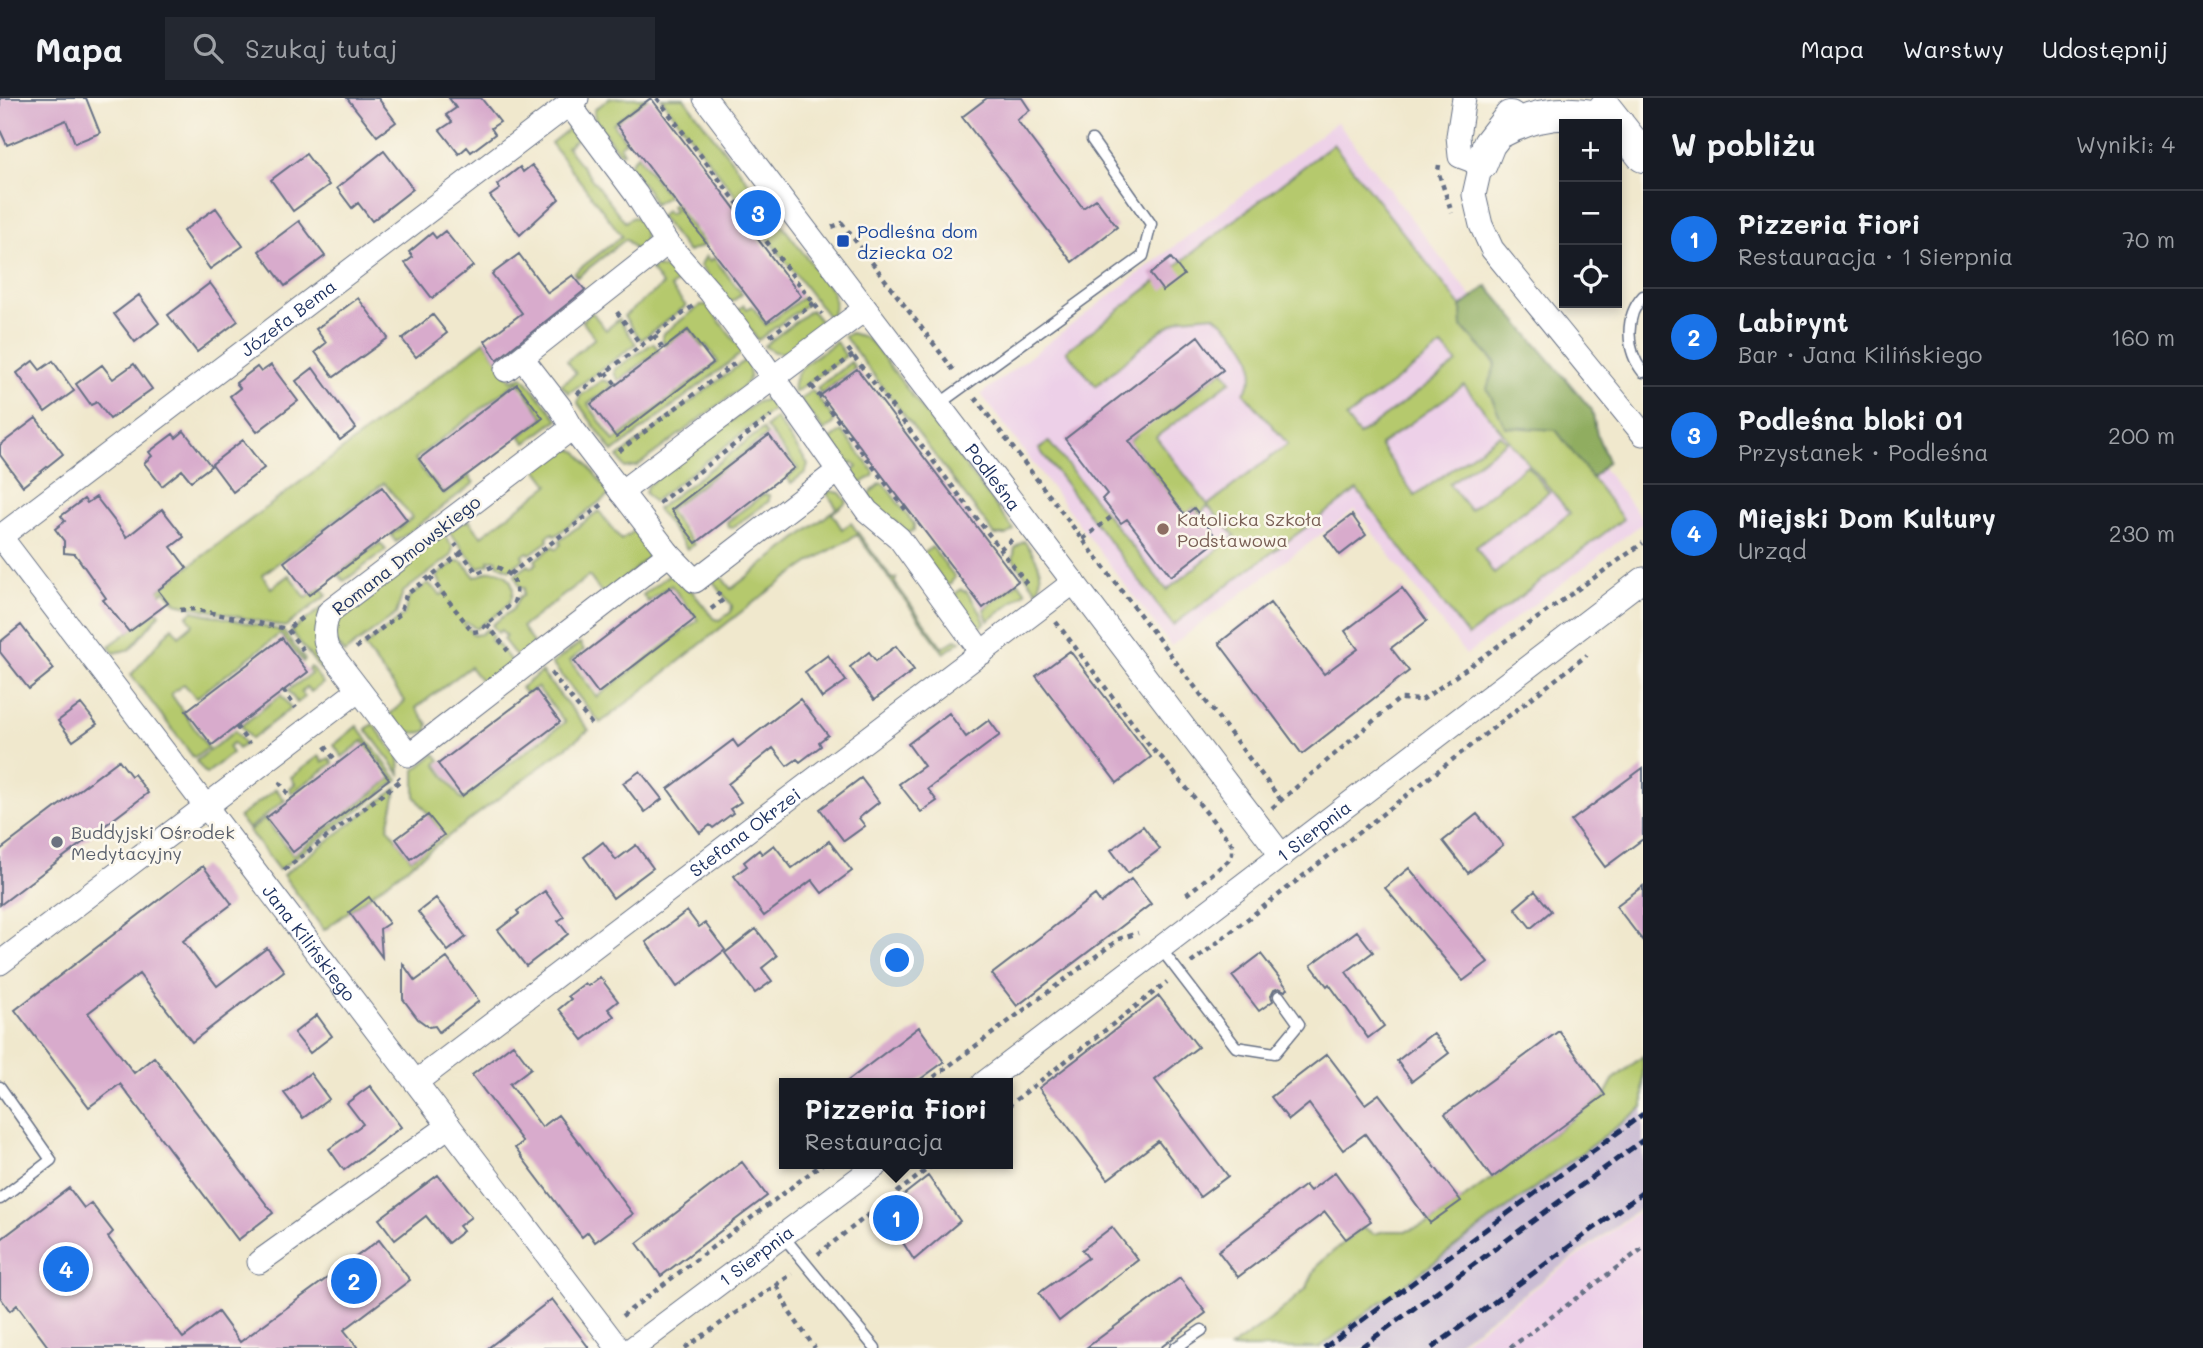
<!DOCTYPE html>
<html lang="pl">
<meta charset="utf-8">
<style>
:root{--surface:#171b24;--page:#242831;--text:#f1f3f6;--muted:#9ea1a6;--line:#363941;--accent:#1a73e8}
body{margin:0;font-family:Mali,sans-serif;background:var(--page);color:var(--text)}
.controls{position:absolute;right:21px;top:21px;display:grid;overflow:hidden;border-radius:0px;box-shadow:0 4px 10px #0003}
.controls button{width:63px;height:63px;display:grid;place-items:center;padding:0;border:0;border-bottom:2px solid var(--line);background:var(--surface);color:var(--text);font:35px sans-serif}
.you{position:absolute;left:898px;top:863px;width:24px;height:24px;margin:-18px;border:5px solid #fff;border-radius:50%;background:#1a73e8;box-shadow:0 0 0 10px #1a73e833}
.badge{display:grid;place-items:center;width:46px;height:46px;border-radius:50%;background:var(--accent);color:#fff;font-size:23px;font-weight:700}
.pin{position:absolute;translate:-50% -50%;border:4px solid #fff;box-shadow:0 2px 7px #0006}
.popup{position:absolute;left:779px;top:980px;width:234px;height:91px;box-sizing:border-box;display:grid;place-content:center;border-radius:0px;background:var(--surface);filter:drop-shadow(0 2px 5px #0005);font-size:23px;white-space:nowrap;color:var(--muted)}
.popup b{font-size:26px;color:var(--text)}
.popup::after{content:'';position:absolute;left:50%;top:100%;margin-left:-14px;border:14px solid transparent;border-top-color:var(--surface)}
.list{margin:0;padding:0;list-style:none}
h2{display:flex;justify-content:space-between;align-items:center;height:91px;margin:0;padding:0 28px;font-size:30px}
h2 small{font-size:23px;font-weight:400;color:var(--muted)}
.list li{display:grid;grid-template-columns:46px 1fr auto;gap:21px;align-items:center;box-sizing:border-box;height:98px;padding:0 28px;border-top:2px solid var(--line)}
.list b{display:block;font-size:26px;white-space:nowrap}
.list p{margin:0;font-size:23px;white-space:nowrap;color:var(--muted)}
.list em{font-size:23px;font-style:normal;color:var(--muted)}
.icon{flex:none;width:38px;height:38px;fill:none;stroke:currentColor;stroke-width:2;stroke-linecap:round;stroke-linejoin:round}
.map{position:relative;flex:none;width:1643px;height:1250px;overflow:hidden}
header{display:flex;align-items:center;gap:42px;box-sizing:border-box;height:98px;padding:0 35px;background:var(--surface);border-bottom:2px solid var(--line)}
header strong{font-size:33px}
nav{display:flex;gap:38px;margin-inline-start:auto;font-size:24px}
.search{width:490px;height:63px;background:var(--page);display:flex;align-items:center;gap:18px;box-sizing:border-box;padding:0 24px;border-radius:0px;color:var(--muted);font-size:26px}
main{display:flex}
aside{flex:1;background:var(--surface)}
.map>svg:first-child{display:block}
.built{fill:#edd0e8}
.industrial{fill:#ccbed4}
.green{fill:#b5c96d;stroke:#687c66;stroke-width:2;fill-rule:evenodd}
.forest{fill:#90ad60;stroke:#566e5f;stroke-width:2}
.building{fill:#d8abcc}
.lines{fill:none;stroke-linecap:round;stroke-linejoin:round}
.service-casing{stroke:#667085;stroke-width:13}
.minor-casing{stroke:#667085;stroke-width:25}
.secondary-casing{stroke:#667085;stroke-width:34}
.path{stroke:#667085;stroke-width:4.5;stroke-dasharray:5 5;stroke-linecap:butt}
.service{stroke:#fff;stroke-width:10}
.minor{stroke:#fff;stroke-width:23}
.secondary{stroke:#fff;stroke-width:32}
.rail{stroke:#1b2f5e;stroke-width:5;stroke-dasharray:10 5;stroke-linecap:butt}
.transit-dot{fill:#1a4fb4;stroke:#fbf7ec;stroke-width:2.5}
.education-dot{fill:#8d6e63;stroke:#fbf7ec;stroke-width:2.5}
.worship-dot{fill:#6b7280;stroke:#fbf7ec;stroke-width:2.5}
.labels{text-anchor:middle;dominant-baseline:central;stroke-width:5;stroke-linejoin:round;paint-order:stroke}
.transit-label{font-size:18px;fill:#164399;stroke:#fbf7ec;text-anchor:start}
.street-label{font-size:18px;fill:#1b2f5e;stroke:#fbf7ec}
.education-label{font-size:18px;fill:#785e54;stroke:#fbf7ec;text-anchor:start}
.worship-label{font-size:18px;fill:#5b616d;stroke:#fbf7ec;text-anchor:start}
</style>
<header>
<strong>Mapa</strong>
<div class="search"><svg class="icon" aria-label="search" viewBox="0 0 24 24"><circle cx="10" cy="10" r="6"/><path d="M15 15l6 6"/></svg>Szukaj tutaj</div>
<nav><a>Mapa</a><a>Warstwy</a><a>Udostępnij</a></nav>
</header>
<main>
<div class="map">
<svg width="1643" height="1250" viewBox="0 0 1643 1250">
<rect width="100%" height="100%" fill="#fbf7ec"/>
<filter id="ink" filterUnits="userSpaceOnUse"><feTurbulence type="fractalNoise" baseFrequency=".0143" numOctaves="2"/><feDisplacementMap in="SourceGraphic" scale="14" xChannelSelector="R" yChannelSelector="G"/><feConvolveMatrix kernelMatrix="1 2 1 2 8 2 1 2 1" color-interpolation-filters="sRGB"/></filter>
<filter id="wash" filterUnits="userSpaceOnUse"><feTurbulence type="fractalNoise" baseFrequency=".00686" numOctaves="4" result="noise"/><feDisplacementMap in="SourceGraphic" scale="28" xChannelSelector="R" yChannelSelector="G"/><feGaussianBlur stdDeviation="1.57" result="paint"/><feColorMatrix in="noise" values="0 0 0 0 0 0 0 0 0 0 0 0 0 0 0 0 0 1.4 0 .05"/><feComposite in="paint" operator="in"/></filter>
<g filter="url(#wash)">
<rect width="100%" height="100%" fill="#f0e8cd"/>
<path class="built" d="M1337 24 1643 422V425L1466 557 1355 411 1171 548 981 296Z
M1643 1110V1250H1454L1482 1229Z"/>
<path class="industrial" d="M1643 1009V1108L1450 1250H1322Z"/>
<path class="green" d="M610 0H647L613 26 626 43 620 48 624 54 619 55 595 22 594 12Z
M661 0H684L758 97 751 101H738Z
M570 30 581 38 567 49 625 124 633 119 637 120C648 131 646 144 638 155L626 141 577 179 574 175 622 138 551 45Z
M1333 46 1461 208 1462 229 1556 332 1623 421 1468 538 1357 392 1173 527 1039 351 1049 344 1167 492 1235 438 1208 408 1199 417 1194 410 1185 417 1129 343 1137 337 1135 334 1168 314 1223 272 1231 283 1156 339 1208 407 1288 346 1244 295C1246 290 1251 284 1252 279 1258 251 1232 232 1214 217L1182 220 1160 233 1096 288 1066 253ZM1442 248 1457 265 1359 337 1346 320ZM1464 287C1498 331 1535 372 1570 415L1494 476 1476 449 1549 394 1527 367 1470 412 1449 386 1507 343 1499 337 1415 398 1380 347Z
M637 57 668 98 654 106 648 93 628 68Z
M674 105 705 147 688 154 660 118 666 112 669 116 674 113 671 108Z
M776 119 832 193 835 206 830 221 765 137 768 125Z
M706 158 710 163 714 160 742 196 730 205 700 168Z
M656 169 672 172 684 180 671 189 686 208 641 242 624 218 663 187 651 172Z
M802 200 807 206 758 242 737 213 744 207 747 211 752 208 766 227Z
M701 207H707L743 254 613 354 578 305 580 298 602 282 609 284 612 288 588 306 614 343 718 264 706 247 703 249 689 230 665 247 662 241 664 235Z
M811 212 824 228 786 255 774 254 764 248Z
M592 214 606 232 619 221 636 246 569 295 561 287 576 275 567 263 595 240 582 223Z
M851 235 864 239 873 246 1014 432 1006 437H995L844 238Z
M485 243 511 282 523 279 558 321 526 345 520 338 544 320 518 283 415 361 428 380 430 379 444 396 469 378 474 385 396 444 391 437 412 420 384 385 262 477 271 490 289 477 306 500 321 490 327 497 285 529 176 505 165 492 150 505 160 516 130 551 114 555 109 548 153 516 144 503Z
M836 244 846 258 794 295C790 269 817 259 836 244Z
M653 245 659 252 619 283 614 275 615 271Z
M748 260 750 279 743 289 637 368 625 370 618 359Z
M851 264 855 270 821 296 817 290Z
M812 292 834 321 833 326 824 333 800 302Z
M765 302H771L779 307 653 404 645 395 647 388 757 304Z
M776 320 808 366 806 374 791 385 787 379 798 371 766 329Z
M763 331 767 337 668 412 694 447 687 451 657 411Z
M842 333 874 374 873 378 860 386 852 374 857 369 853 364 847 368 829 343Z
M566 349 578 354 610 396 555 438 553 435 547 439 548 443 530 456 528 454 522 458 524 461 510 472 497 466V462H489V466L478 470 448 432 469 422 481 438 549 387 537 371 538 364 559 350Z
M881 385 884 386 914 426V432L908 435 875 407 868 397Z
M830 393 840 395 847 404 832 415 842 431 851 425 892 481 896 480 895 485 943 550 956 541 961 543 944 555 857 437C840 447 822 456 806 467 734 515 670 574 600 625L552 566 580 545 584 552 570 563 597 599 698 522 671 487 648 504 643 497 675 472 714 521 720 522 731 514 732 508 712 482 719 476 731 491 837 410 826 394Z
M764 396 769 397V403L732 430 728 429 727 424Z
M599 413 621 442 637 431 648 448V459L609 495 601 494 589 478 522 529 533 545 532 553 519 562 503 541 506 538 501 532 498 535 492 527 513 511 520 498H523L524 490H520L515 477 528 467 531 470 537 465 535 462 553 448 556 451 561 446 559 443Z
M443 436 453 449 451 458 403 494 396 516 344 555 333 540 334 522Z
M1024 443C1037 460 1045 472 1038 494L1013 461 1015 450Z
M380 445 386 452 344 483 338 476Z
M932 449 955 479 950 486 946 487 922 456Z
M456 463 463 464 475 479C481 477 485 474 490 473 507 470 519 489 510 503 504 514 486 523 476 531L467 524 464 526 474 537 481 536 487 531 493 539 490 542 494 547 497 545 514 567 489 585 482 584 470 569 416 610 428 626 427 633C408 639 401 630 390 616L405 603 364 549 404 517 409 499 428 485 441 497 445 495 437 478Z
M1019 484 1026 494 988 523 984 511Z
M961 491 964 494 966 493 980 513 985 525 978 531 953 498Z
M326 507 328 566 321 572 291 533Z
M193 513 283 533 305 562 303 564 280 536 196 600 184 586 171 596 208 650 194 660 131 577 172 529 179 538 193 526 187 518Z
M311 569 323 585 311 594 306 589 301 594 305 599 297 605 288 592 311 576 308 571Z
M541 574 589 632 324 832 283 777 397 690 388 729 411 761 443 737 415 698V672L435 656 440 662 436 666 462 702 565 624 537 589 526 596 521 590Z
M281 597 291 610 251 641 241 628Z
M373 626 399 660 400 676 366 631Z
M357 628 398 682 279 772 249 733 265 721 293 757 392 680 363 643 342 659 334 647Z
M235 633 245 646 238 651 233 645 228 649 232 655 206 676 196 663Z
M319 658 323 664 329 660 333 665 292 695 289 691 295 686 291 679Z
M276 691 285 702 248 731 239 719Z
M1643 958V1009L1319 1250H1230L1270 1222 1306 1191 1318 1166 1363 1129 1374 1136 1385 1133H1407L1430 1125 1605 997 1613 982Z"/>
<path class="forest" d="M1487 188 1592 312 1597 337 1608 363 1592 380 1556 332 1505 329 1487 290 1496 265 1462 229 1461 209Z"/>
<g id="blocks">
<path class="building" d="M0 0H86L100 35 75 45 66 22 7 47 0 32Z
M347 0H378L396 24 377 38Z
M449 0H481L500 24 491 30 495 36 471 54 467 49 459 56 440 32 452 24 446 17 456 10Z
M651 0 801 198 767 224 616 26Z
M987 0H1022L1030 12 1017 22 1083 110 1096 101 1117 129 1072 164 962 19Z
M384 53 413 91 372 123 358 105 352 110 337 90Z
M306 56 329 87 293 113 271 82Z
M532 67 559 101 520 137 490 98 500 91 497 87 520 69 523 74Z
M216 110 243 148 210 171 183 133Z
M299 123 325 158 285 188 259 153Z
M445 133 473 168 432 200 405 165 413 159 409 154 432 135 436 140Z
M519 156 548 195 573 177 585 192 497 262 485 243 522 215 492 176Z
M1171 160 1184 177 1163 193 1150 176Z
M210 185 238 223 197 254 168 217Z
M139 197 159 225 135 244 114 216Z
M358 200 388 240 334 279 315 254 326 245 316 231Z
M433 217 447 235 416 259 402 241Z
M688 232 713 265 616 339 591 306Z
M1198 238 1223 272 1129 343 1185 417 1194 410 1218 442 1171 478 1127 421 1121 425 1102 401 1107 396 1065 341Z
M33 263 40 272 53 263 74 293 45 314 17 275Z
M134 266 152 291 110 321 97 304 91 307 76 286 102 267 113 281Z
M271 267 298 303 257 334 230 298 240 290 236 285 257 269 261 274Z
M313 270 356 330 340 342 296 283Z
M857 271 1018 483 983 510 821 297Z
M517 286 543 320 444 394 419 361Z
M36 320 63 356 23 388 0 357V347Z
M184 333 211 368 191 383 182 372 162 388 144 365 152 358 149 354 173 336 176 340Z
M769 337 794 370 696 445 671 412Z
M243 342 264 370 233 394 212 366Z
M382 389 407 422 309 497 284 464Z
M96 399 127 439 162 411 184 439 171 449 187 470 158 492 168 505 129 534 103 502 106 500 75 456 64 455V443L55 431 65 423 61 418 84 401 87 405Z
M1352 417 1366 437 1340 457 1325 437Z
M670 489 695 521 598 595 574 563Z
M1402 490 1427 523 1391 550 1409 573 1302 656 1219 545 1270 505 1324 576 1358 551 1345 533Z
M21 527 54 571 29 591 0 554V544Z
M282 540 308 574 212 647 186 613Z
M896 548 914 572 874 602 850 569 869 554 876 563Z
M1070 553 1151 659 1117 685 1036 578Z
M828 557 846 583 822 600 805 574Z
M536 592 560 624 462 698 438 666Z
M800 601 828 637 819 644 821 648 800 664 797 661 787 668 773 650 728 686 741 704 730 711 733 715 713 730 710 727 700 735 668 691 733 642 738 649Z
M81 606 97 626 73 643 58 623Z
M949 615 966 639 989 622 1000 637 928 691 937 703 921 714 899 686 924 668 908 646Z
M363 646 389 681 293 754 266 720Z
M119 662 131 678 134 676 148 695 0 807V752Z
M1643 670V741L1605 769 1571 723Z
M640 673 662 701 645 714 623 685Z
M861 680 879 704 859 720 865 728 844 743 820 711Z
M1477 716 1503 747 1468 775 1443 743Z
M428 717 444 737 411 761 396 741Z
M1143 728 1160 751 1128 775 1111 752Z
M829 743 852 773 822 795 812 782 764 818 734 778 747 768 744 764 759 752 762 756 774 747 792 770Z
M603 744 616 762 636 747 653 770 613 800 584 759Z
M203 768 232 806 183 843 217 888 267 850 284 873 192 944 139 876 88 915 134 975 154 959 273 1115 238 1142 120 986 89 1009 15 912Z
M1409 770 1488 864 1463 883 1385 790Z
M1131 781 1151 806 1017 908 992 876 1095 797 1101 805Z
M1643 788V843L1616 808Z
M545 793 564 819 558 823 568 836 526 868 498 832 519 816 517 813Z
M1535 793 1551 813 1531 830 1515 810Z
M369 799 389 825 380 831 382 859 349 814Z
M436 800 466 839 448 853 418 814Z
M687 813 699 829 705 825 725 852 677 889 646 844Z
M756 831 777 858 762 870 772 883 755 895 725 855Z
M1357 833 1373 854 1346 874 1384 928 1368 940 1329 886 1327 888 1311 867Z
M1261 856 1288 891 1285 893 1279 890 1274 892 1271 898 1273 903 1259 913 1232 878Z
M447 860 479 903 439 934 435 928 429 929 418 921 403 901V866L415 883Z
M600 879 618 903 608 911 614 918 583 942 559 911 571 901 568 898 585 885 588 888Z
M1159 898 1198 949 1155 982 1228 1078 1200 1099 1158 1043 1108 1081 1039 990Z
M317 917 332 938 310 955 294 935Z
M919 929 944 964 915 985H845Z
M1559 933 1605 997 1492 1080 1445 1016Z
M1433 935 1449 955 1412 983 1397 963Z
M513 946 531 970 510 986 542 1029 558 1017 633 1116 595 1144 588 1134 582 1139 515 1050 523 1044 472 977Z
M1327 956 1365 1006 1379 996 1461 1103 1430 1125 1365 1036 1343 1052 1309 1006 1289 1022 1271 999Z
M310 975 329 1001 303 1020 284 995Z
M370 988 401 1029 344 1072 329 1051 363 1026 347 1005Z
M742 1064 767 1098 661 1178 637 1145Z
M1335 1074 1371 1123 1346 1141 1325 1114 1238 1179 1218 1153 1305 1087 1310 1093Z
M438 1077 471 1119 459 1128 463 1133 448 1145 426 1118 395 1142 379 1121Z
M928 1078 960 1123 914 1162 883 1113Z
M69 1090 84 1110 91 1105 113 1134 108 1139 183 1240 218 1214 240 1244 379 1142 410 1182 344 1232 358 1250H49L17 1207 10 1213 0 1199V1142Z
M1112 1129 1138 1162 1059 1223 1039 1195 1088 1160 1082 1152Z
M1180 1180 1206 1215 1160 1250H1086Z
M552 1201 589 1250H488Z"/>
</g>
</g>
<g filter="url(#ink)">
<use href="#blocks" fill-opacity="0" stroke="#667085" stroke-width="2"/>
<g class="lines">
<g class="service-casing">
<path id="service" d="M1643 198C1624 219 1626 253 1643 274
M939 306 1143 158 1151 126 1092 42
M1161 851 1236 949 1275 955 1299 926 1279 898
M0 989 51 1062 0 1101
M783 1138 875 1250
M1175 1250 1202 1232"/>
</g>
<g class="minor-casing">
<g id="minor">
<path id="s1" d="M705 0 1282 758"/>
<path d="M1464 0 1458 38 1460 58 1481 66 1474 97 1481 127 1492 151 1643 336"/>
<path d="M569 6 636 96 667 145 711 195 753 251 867 413 899 440 982 555"/>
<path d="M522 260 560 309 572 330 669 456 695 483 838 373"/>
<path d="M506 272 667 145"/>
<path d="M572 330 329 514C324 528 323 537 327 550L409 657 669 456"/>
<path d="M621 394 865 211"/>
<path id="s2" d="M0 438 618 1250"/>
<path id="s3" d="M0 439 577 0"/>
<path d="M0 865 359 592"/>
<path id="s4" d="M416 984 1074 484"/>
<path id="s5" d="M984 985 1643 481"/>
<path d="M259 1164 449 1028"/>
<path id="s6" d="M633 1250 878 1066"/>
</g>
</g>
<g class="secondary-casing">
<path id="secondary" d="M1605 10 1643 58
M1500 34C1537 14 1578 9 1618 26
M1481 66 1489 46 1510 19"/>
</g>
<path class="path" d="M657 0 822 216
M1439 67 1438 73 1452 115
M832 129 842 125 955 274
M617 214 641 247
M654 237 663 251
M770 238 814 205
M848 251 1029 489
M606 274 616 287
M812 288 906 412
M809 290 853 257
M577 296 693 208
M975 300 1281 702
M619 353 735 265
M659 405 771 318
M1083 441 1114 417
M1000 451 1014 440
M510 476 603 406
M430 479 473 534 479 533 514 504C521 486 511 474 494 468L477 475 455 446
M711 511 723 502 717 494
M180 512 193 511 287 531
M1056 524 1152 651 1162 660 1232 746V756L1228 763 1186 797
M487 526 508 553
M356 550 400 516 406 497 461 455
M303 552 287 531 303 519
M551 575 594 629
M283 592 296 610
M236 628 249 646
M325 648 338 666
M279 684 292 701
M1272 710 1399 601 1422 602 1643 445
M284 772 401 682 398 679
M1191 865 1587 557
M926 985 1119 841 1138 835
M1008 1008 1167 884
M818 1156 934 1066
M777 1188 790 1215 815 1250
M622 1218 822 1066
M685 1250 792 1176
M1510 1250 1643 1150"/>
<use href="#service" class="service"/>
<use href="#minor" class="minor"/>
<use href="#secondary" class="secondary"/>
<path class="rail" d="M1324 1250 1643 1016
M1360 1250 1643 1042
M1432 1250 1643 1094"/>
</g>
</g>
<rect class="transit-dot" x="836" y="136" width="14" height="14" rx="3.5"/>
<circle class="education-dot" cx="1163" cy="431" r="7"/>
<circle class="worship-dot" cx="57" cy="744" r="7"/>
<g class="labels">
<g class="transit-label">
<text x="857" y="133">Podleśna dom<tspan x="857" dy="21">dziecka 02</tspan></text>
</g>
<g class="street-label">
<text stroke="none"><textPath href="#s3" startOffset="362">Józefa Bema</textPath></text>
<text stroke="none"><textPath href="#s1" startOffset="476">Podleśna</textPath></text>
<text transform="translate(406 457) rotate(-38)">Romana Dmowskiego</text>
<text stroke="none"><textPath href="#s5" startOffset="415">1 Sierpnia</textPath></text>
<text stroke="none"><textPath href="#s4" startOffset="413">Stefana Okrzei</textPath></text>
<text stroke="none"><textPath href="#s2" startOffset="511">Jana Kilińskiego</textPath></text>
<text stroke="none"><textPath href="#s6" startOffset="154">1 Sierpnia</textPath></text>
</g>
<g class="education-label">
<text x="1177" y="421">Katolicka Szkoła<tspan x="1177" dy="21">Podstawowa</tspan></text>
</g>
<g class="worship-label">
<text x="71" y="734">Buddyjski Ośrodek<tspan x="71" dy="21">Medytacyjny</tspan></text>
</g>
</g>
</svg>
<div class="controls">
<button>+</button>
<button>−</button>
<button><svg class="icon" aria-label="locate" viewBox="0 0 24 24"><circle cx="12" cy="12" r="6"/><path d="M12 2v4M12 18v4M2 12h4M18 12h4"/></svg></button>
</div>
<div class="you"></div>
<div class="pin badge" style="left:896px;top:1120px">1</div>
<div class="popup"><b>Pizzeria Fiori</b>Restauracja</div>
<div class="pin badge" style="left:354px;top:1183px">2</div>
<div class="pin badge" style="left:758px;top:115px">3</div>
<div class="pin badge" style="left:66px;top:1171px">4</div>
</div>
<aside>
<h2>W pobliżu<small>Wyniki: 4</small></h2>
<ul class="list">
<li><span class="badge">1</span><div><b>Pizzeria Fiori</b><p>Restauracja · 1 Sierpnia</p></div><em>70 m</em></li>
<li><span class="badge">2</span><div><b>Labirynt</b><p>Bar · Jana Kilińskiego</p></div><em>160 m</em></li>
<li><span class="badge">3</span><div><b>Podleśna bloki 01</b><p>Przystanek · Podleśna</p></div><em>200 m</em></li>
<li><span class="badge">4</span><div><b>Miejski Dom Kultury</b><p>Urząd</p></div><em>230 m</em></li>
</ul>
</aside>
</main>
